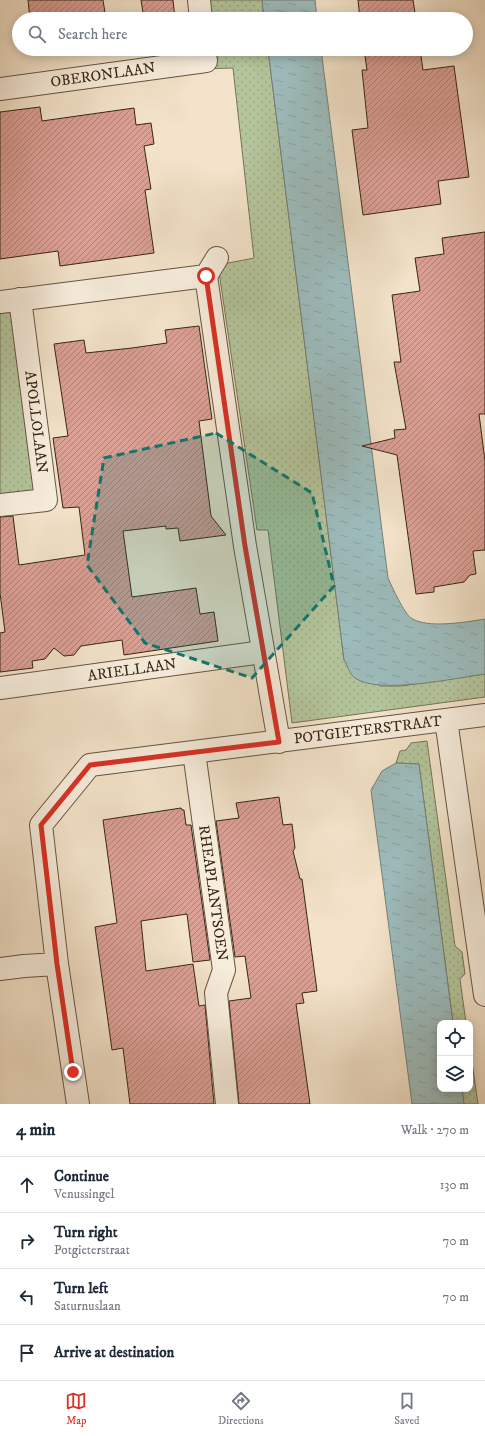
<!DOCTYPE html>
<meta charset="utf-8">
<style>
:root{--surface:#fff;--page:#f6f6f7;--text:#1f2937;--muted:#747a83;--line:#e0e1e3;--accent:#d93025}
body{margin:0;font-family:"IM FELL DW Pica",serif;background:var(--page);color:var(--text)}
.controls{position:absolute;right:12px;bottom:12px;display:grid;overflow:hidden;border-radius:8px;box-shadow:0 2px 10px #0003}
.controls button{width:36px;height:36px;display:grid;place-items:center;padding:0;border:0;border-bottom:1px solid var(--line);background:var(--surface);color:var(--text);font:20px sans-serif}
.stop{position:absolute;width:12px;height:12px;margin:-9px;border:3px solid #d93025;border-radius:50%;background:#fff}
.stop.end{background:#d93025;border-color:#fff;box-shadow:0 1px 4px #0008}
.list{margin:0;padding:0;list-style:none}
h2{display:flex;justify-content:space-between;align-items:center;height:52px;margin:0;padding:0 16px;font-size:17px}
h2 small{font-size:13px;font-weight:400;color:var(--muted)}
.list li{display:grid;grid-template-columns:26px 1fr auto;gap:12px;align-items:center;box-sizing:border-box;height:56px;padding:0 16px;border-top:1px solid var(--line)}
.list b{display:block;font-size:15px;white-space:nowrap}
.list p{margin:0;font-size:13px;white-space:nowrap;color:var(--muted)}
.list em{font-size:13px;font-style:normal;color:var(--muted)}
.icon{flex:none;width:22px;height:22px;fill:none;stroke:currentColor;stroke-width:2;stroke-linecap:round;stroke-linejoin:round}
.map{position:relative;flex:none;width:485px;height:1104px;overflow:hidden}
.search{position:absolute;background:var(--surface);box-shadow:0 2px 10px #0003;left:12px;right:12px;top:12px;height:44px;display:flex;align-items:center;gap:10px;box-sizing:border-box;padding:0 14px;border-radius:22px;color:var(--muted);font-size:15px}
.sheet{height:276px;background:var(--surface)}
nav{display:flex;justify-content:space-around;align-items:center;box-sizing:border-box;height:56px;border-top:1px solid var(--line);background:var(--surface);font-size:11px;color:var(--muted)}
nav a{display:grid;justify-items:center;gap:2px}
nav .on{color:var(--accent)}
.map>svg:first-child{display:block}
.grass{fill:url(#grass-dots);stroke:#767558}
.water{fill:url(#water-ripples);stroke:#75807a}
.building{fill:url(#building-hatch);stroke:#382513}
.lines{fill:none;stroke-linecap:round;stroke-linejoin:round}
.minor-casing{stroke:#675441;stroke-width:24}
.minor{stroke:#f7eddd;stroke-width:22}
.route{stroke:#d93025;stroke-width:5}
.marked{fill:#0f766e;fill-opacity:0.2;stroke:#0f766e;stroke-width:3;stroke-dasharray:8 5;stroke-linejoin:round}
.labels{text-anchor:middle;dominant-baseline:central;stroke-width:4;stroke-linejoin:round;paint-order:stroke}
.street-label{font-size:15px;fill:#382513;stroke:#f7eddd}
</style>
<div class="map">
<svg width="485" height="1104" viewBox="0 0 485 1104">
<defs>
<pattern id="grass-dots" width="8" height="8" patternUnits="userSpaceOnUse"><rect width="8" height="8" fill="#b4c59c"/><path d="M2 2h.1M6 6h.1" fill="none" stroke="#9ca986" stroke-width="1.8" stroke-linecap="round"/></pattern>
<pattern id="water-ripples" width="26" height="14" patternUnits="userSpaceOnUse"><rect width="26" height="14" fill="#9dbdbe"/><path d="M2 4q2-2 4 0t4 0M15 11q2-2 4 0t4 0" fill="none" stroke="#88a2a2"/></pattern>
<pattern id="building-hatch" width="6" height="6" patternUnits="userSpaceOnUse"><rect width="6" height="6" fill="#daa096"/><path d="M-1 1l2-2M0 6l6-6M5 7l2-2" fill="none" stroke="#b28279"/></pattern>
</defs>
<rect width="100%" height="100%" fill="#f3e3ca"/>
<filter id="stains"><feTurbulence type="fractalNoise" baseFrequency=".005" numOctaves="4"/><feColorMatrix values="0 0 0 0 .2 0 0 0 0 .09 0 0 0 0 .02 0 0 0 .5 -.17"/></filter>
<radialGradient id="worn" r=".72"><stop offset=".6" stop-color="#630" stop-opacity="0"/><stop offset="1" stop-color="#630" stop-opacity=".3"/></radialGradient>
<path class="grass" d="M190 0H262L264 19H192Z
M195 49H268L344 660 380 686H401L485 674V697L292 723 268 530H257L218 265 254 258 233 68 197 69Z
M20 297 46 499 0 505V300Z
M427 741 455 946 462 952 465 974 460 979 466 1023H453L419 764 396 763 400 751 406 750 411 743Z
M470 1048 478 1104H464L462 1089H470Z"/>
<path class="water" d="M262 0H315L317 19H264Z
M268 49H321L388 578C392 587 404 613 411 618 427 629 466 622 485 619V674C455 678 379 695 355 678 350 675 347 665 344 660Z
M396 763 419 764 453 1023H440V1089H462L464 1104H412L371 790 382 771Z"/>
<path class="building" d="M28 0H103L106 19H30Z
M141 0H173L175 19H144Z
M358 0H413L416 19H360Z
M364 49H420L423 70 454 66 469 177 438 181 441 204 363 215 352 130 368 128 362 70H367Z
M40 107 42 121 134 108 136 125 151 123 154 144 144 146 151 189 145 190 154 253 60 266 58 251 0 259V112Z
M485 232V414H479L485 461V550L473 551 476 574 470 575 464 582 434 587V592L416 594 397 455 362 446 395 438 394 430 406 429 394 362H401L392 295 420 291 415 258 444 254 442 238Z
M199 326 212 419 199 421 211 516 226 535 180 541 178 528 166 529V526L123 531 132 597 196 588 200 614 214 612 218 641 124 655 122 640 81 646 74 655 64 656 54 648 45 659 32 661 33 668 0 672V633L5 632 0 593V517L13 516 19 565 85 555 79 507 63 508 53 438 68 436 54 344 84 340 86 353 132 348 167 343 165 330Z
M279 797 283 825 292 824 295 848 293 851 300 879H302L317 991 302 993 304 1003 296 1004 310 1104H239L229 1001 251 998 245 956 235 957 216 821 239 818 236 803Z
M181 808 182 810H184L186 825H191L210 960 193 962 187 914 141 921 146 971 193 964 199 1006 205 1005 214 1104H130L123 1048 112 1050 95 927 117 923 103 820Z"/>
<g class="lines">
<g class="minor-casing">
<path id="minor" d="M199 0 201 19
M0 89 206 61 204 49
M217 258 206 276 245 546 279 742
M0 302 206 276
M0 505 46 500 20 299
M0 688 263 652
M446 720 485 995
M194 752 224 970 216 993 227 1104
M0 969 24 966 57 964
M78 1104 57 964 41 825 90 765 485 715"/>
</g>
<use href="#minor" class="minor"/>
</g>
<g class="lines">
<path class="route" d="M73 1072 57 964 41 825 90 765 279 742 245 546 206 276"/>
</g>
<path class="marked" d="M216 433 312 493 334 586 252 678 145 643 87 565 104 458Z"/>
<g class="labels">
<g class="street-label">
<text transform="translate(103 75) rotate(-8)">OBERONLAAN</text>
<text transform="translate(36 422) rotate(83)">APOLLOLAAN</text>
<text transform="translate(132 670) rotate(-8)">ARIELLAAN</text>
<text transform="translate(368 730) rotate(-7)">POTGIETERSTRAAT</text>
<text transform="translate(213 893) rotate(82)">RHEAPLANTSOEN</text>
</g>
</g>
<rect width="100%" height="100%" filter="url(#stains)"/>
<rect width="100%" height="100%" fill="url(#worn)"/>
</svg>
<div class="controls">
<button><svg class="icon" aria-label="locate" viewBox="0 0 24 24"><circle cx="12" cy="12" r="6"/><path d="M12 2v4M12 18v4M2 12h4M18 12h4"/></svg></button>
<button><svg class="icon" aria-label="layers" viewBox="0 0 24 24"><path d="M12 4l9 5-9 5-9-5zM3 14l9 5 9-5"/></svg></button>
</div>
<div class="stop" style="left:206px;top:276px"></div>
<div class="stop end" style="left:73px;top:1072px"></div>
<div class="search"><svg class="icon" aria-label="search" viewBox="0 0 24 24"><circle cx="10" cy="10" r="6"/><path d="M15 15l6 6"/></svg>Search here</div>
</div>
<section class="sheet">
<h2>4 min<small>Walk · 270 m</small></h2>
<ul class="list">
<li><svg class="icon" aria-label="ahead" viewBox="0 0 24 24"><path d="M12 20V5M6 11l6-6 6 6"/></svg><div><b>Continue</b><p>Venussingel</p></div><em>130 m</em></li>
<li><svg class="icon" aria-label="right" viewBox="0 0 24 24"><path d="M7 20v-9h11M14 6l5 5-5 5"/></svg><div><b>Turn right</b><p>Potgieterstraat</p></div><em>70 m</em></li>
<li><svg class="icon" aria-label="left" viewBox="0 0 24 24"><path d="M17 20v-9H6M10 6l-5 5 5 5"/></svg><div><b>Turn left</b><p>Saturnuslaan</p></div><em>70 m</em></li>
<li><svg class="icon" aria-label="arrive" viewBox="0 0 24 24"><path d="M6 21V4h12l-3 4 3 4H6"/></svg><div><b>Arrive at destination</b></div></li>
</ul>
</section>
<nav>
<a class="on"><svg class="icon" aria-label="map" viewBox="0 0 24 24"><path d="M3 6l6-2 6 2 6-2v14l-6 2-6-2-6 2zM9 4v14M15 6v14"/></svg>Map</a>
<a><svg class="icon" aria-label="directions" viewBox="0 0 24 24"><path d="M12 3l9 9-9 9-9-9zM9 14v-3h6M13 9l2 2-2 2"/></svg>Directions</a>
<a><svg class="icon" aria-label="saved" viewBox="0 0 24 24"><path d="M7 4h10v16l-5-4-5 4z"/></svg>Saved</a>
</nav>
